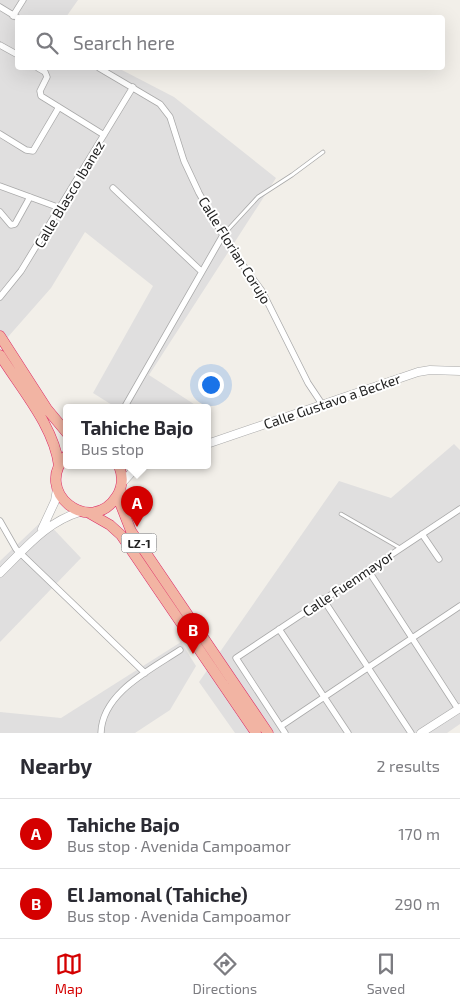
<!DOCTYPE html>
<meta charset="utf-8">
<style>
:root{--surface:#fff;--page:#f2f2f3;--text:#2b2b33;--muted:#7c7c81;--line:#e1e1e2;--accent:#d40000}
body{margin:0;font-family:"Exo 2",sans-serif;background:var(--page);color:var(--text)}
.you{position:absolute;left:210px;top:384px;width:18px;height:18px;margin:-12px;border:4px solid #fff;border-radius:50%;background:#1a73e8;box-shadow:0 0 0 8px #1a73e833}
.badge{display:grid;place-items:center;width:32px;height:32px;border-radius:50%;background:var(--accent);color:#fff;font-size:16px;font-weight:700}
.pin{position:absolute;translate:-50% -41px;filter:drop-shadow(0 1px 2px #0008)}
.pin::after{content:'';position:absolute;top:26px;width:18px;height:15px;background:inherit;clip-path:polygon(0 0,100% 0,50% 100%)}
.popup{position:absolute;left:63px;top:404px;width:148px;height:65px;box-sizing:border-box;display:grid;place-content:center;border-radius:5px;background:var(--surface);filter:drop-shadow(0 1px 4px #0005);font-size:16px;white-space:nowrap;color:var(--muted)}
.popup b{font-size:19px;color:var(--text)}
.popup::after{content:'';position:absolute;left:50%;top:100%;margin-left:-10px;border:10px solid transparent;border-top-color:var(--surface)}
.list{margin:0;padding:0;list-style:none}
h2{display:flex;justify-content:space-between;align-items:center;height:65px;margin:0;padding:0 20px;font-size:21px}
h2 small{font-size:16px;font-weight:400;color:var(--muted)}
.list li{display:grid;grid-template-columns:32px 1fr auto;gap:15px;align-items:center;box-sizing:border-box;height:70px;padding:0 20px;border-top:1px solid var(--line)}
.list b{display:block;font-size:19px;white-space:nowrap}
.list p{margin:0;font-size:16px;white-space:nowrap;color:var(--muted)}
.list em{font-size:16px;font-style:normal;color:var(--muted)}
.icon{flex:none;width:28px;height:28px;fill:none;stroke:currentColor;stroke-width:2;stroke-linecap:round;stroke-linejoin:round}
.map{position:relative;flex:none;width:460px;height:733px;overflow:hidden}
.search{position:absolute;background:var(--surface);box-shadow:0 5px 20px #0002;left:15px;right:15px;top:15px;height:55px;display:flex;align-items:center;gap:12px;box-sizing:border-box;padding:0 18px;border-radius:5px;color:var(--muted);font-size:19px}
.sheet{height:205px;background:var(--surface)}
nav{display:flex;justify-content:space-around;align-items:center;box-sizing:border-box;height:70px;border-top:1px solid var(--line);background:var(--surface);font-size:14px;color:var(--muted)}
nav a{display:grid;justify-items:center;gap:2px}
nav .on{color:var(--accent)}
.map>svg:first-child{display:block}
.residential{fill:#e0dfdf}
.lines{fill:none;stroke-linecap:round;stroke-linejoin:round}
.service-casing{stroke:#a9a9a9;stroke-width:4.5}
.minor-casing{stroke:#a9a9a9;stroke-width:7}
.tertiary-casing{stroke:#a9a9a9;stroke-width:9}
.trunk-casing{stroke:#dc2a67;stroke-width:11}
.service{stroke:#fff;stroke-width:3}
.minor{stroke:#fff;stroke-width:5.5}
.tertiary{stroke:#fff;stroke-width:8}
.trunk{stroke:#f2b4a3;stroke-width:10}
.labels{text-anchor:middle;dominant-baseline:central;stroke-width:4;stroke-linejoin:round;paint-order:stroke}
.shield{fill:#fff;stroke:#646464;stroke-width:1}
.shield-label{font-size:12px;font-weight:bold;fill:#222}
.street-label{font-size:14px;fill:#222;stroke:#fff}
</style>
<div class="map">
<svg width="460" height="733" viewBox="0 0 460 733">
<rect width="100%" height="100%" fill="#f2efe9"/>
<path class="residential" d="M0 0H78L66 17 18 18V68H118L174 97 276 178 149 375 200 408H117L93 393 153 286 85 232 51 288 0 346Z
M454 444 460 450V724L447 733H235L199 682 339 481 391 498Z
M44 519 81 558 0 642V561Z
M181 642 196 666 170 710 135 733H0V712L61 718Z"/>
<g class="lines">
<g class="service-casing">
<path id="service" d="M223 235 258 197 292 175 323 152
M341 514 400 548"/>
</g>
<g class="minor-casing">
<path id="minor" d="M0 7 18 18
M13 16 23 0
M0 45 18 55
M38 68 45 72 47 77 40 91 41 96 104 135
M99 68 160 104 170 117 184 161 199 193 229 246 262 291 308 383 322 404
M0 134 26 150 33 151 59 107
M0 186 60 208
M113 188 201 271
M0 212 11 225 15 224 30 197
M0 297 21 271 133 87
M124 408 223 235
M0 521 16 549 145 673
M422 534 439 559
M368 570 458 709
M323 599 411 733
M279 629 348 733
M281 726 460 606
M101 733C102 693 150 670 180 650
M285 733 236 658 460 509"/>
</g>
<g class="tertiary-casing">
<path id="tertiary" d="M207 444 418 372 430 370 460 371
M122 483 132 472 144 466
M42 529 55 501 57 489
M0 573C25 549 46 522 80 512
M421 733 460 708"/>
</g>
<g class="trunk-casing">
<path id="trunk" d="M0 336 47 409 67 433
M0 355C21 389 54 426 59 466
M67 455C31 491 91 538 117 496 123 486 123 476 119 466
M121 491 120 503 131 531 268 733
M89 513 110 525 121 535 256 733"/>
</g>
<use href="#service" class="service"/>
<use href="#minor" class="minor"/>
<use href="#tertiary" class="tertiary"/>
<use href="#trunk" class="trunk"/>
</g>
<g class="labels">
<rect class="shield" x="121.5" y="533.5" width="35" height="19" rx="4"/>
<g class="shield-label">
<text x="139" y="543">LZ-1</text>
</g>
<g class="street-label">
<text transform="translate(69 194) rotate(-59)">Calle Blasco Ibanez</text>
<text transform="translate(235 250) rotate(58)">Calle Florian Corujo</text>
<text transform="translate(332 401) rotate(-19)">Calle Gustavo a Becker</text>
<text transform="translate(348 583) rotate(-34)">Calle Fuenmayor</text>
</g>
</g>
</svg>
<div class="you"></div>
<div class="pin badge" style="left:137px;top:527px">A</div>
<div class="popup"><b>Tahiche Bajo</b>Bus stop</div>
<div class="pin badge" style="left:193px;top:654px">B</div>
<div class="search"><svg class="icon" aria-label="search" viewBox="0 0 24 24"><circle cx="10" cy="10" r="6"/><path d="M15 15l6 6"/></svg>Search here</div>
</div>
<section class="sheet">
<h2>Nearby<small>2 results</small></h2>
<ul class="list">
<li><span class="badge">A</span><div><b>Tahiche Bajo</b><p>Bus stop · Avenida Campoamor</p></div><em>170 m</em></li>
<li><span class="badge">B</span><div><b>El Jamonal (Tahiche)</b><p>Bus stop · Avenida Campoamor</p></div><em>290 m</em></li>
</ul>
</section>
<nav>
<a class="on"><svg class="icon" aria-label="map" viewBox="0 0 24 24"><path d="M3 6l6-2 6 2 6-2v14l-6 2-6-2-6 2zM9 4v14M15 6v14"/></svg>Map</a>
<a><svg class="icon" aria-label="directions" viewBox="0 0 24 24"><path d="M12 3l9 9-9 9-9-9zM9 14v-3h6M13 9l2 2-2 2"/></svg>Directions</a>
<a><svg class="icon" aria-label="saved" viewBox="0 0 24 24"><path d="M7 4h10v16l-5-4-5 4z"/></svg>Saved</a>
</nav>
